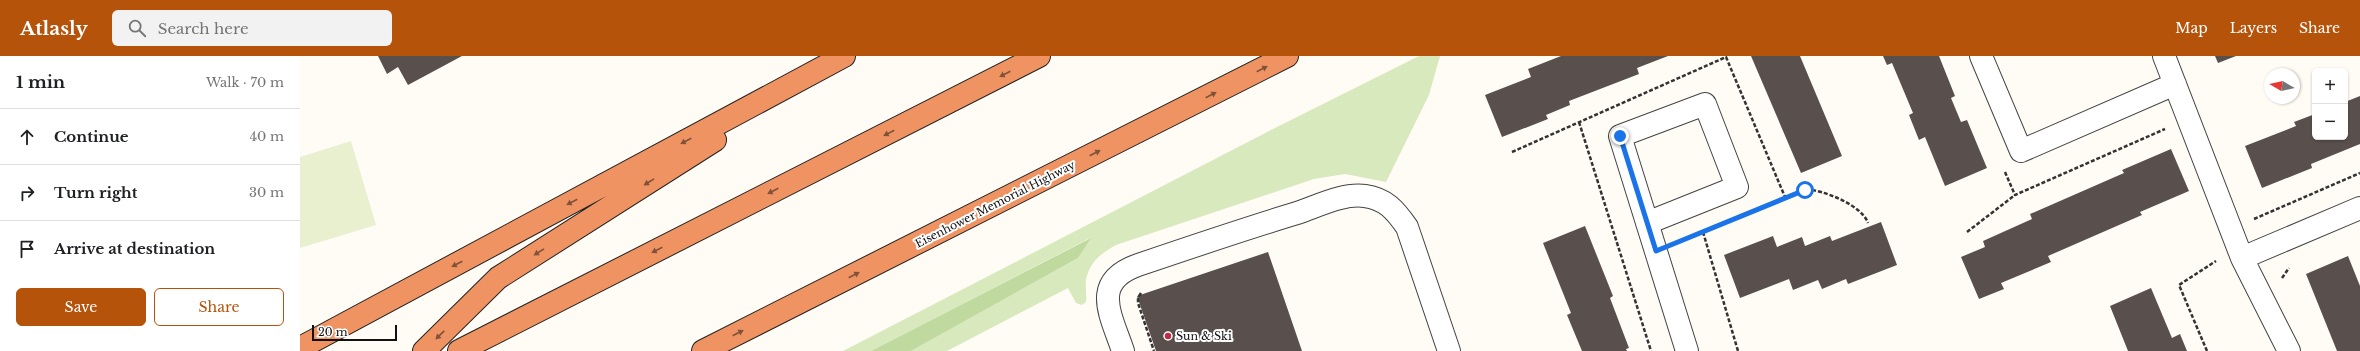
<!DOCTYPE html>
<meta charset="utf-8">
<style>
:root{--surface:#fff;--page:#f2f2f2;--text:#202124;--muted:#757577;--line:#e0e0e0;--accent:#b45309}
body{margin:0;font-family:"Libre Baskerville",serif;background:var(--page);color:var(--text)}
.controls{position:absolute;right:12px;top:12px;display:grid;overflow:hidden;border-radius:6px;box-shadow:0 1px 3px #0004}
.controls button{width:36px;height:36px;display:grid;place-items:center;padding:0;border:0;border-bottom:1px solid var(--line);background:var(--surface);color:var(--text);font:20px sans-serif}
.compass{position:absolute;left:1964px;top:12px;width:36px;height:36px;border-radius:50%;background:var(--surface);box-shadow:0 1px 3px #0004;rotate:279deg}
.scale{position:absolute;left:12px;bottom:10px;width:85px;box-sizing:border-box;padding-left:4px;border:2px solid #111;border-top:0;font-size:11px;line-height:14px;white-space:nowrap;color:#111;-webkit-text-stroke:3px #fff;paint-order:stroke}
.stop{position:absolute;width:12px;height:12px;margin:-9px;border:3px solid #1a73e8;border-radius:50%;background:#fff}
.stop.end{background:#1a73e8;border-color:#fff;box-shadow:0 1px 4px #0008}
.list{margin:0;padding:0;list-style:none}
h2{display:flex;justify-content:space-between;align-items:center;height:52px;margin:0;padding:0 16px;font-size:17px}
h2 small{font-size:13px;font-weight:400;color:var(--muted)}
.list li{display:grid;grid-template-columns:26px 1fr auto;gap:12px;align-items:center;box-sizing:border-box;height:56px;padding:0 16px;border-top:1px solid var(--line)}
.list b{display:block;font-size:15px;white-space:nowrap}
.list em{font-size:13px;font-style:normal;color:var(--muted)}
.actions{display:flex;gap:8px;padding:12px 16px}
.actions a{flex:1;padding:9px 0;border:1px solid var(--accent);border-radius:6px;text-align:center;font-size:14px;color:var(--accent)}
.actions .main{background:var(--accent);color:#fff}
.icon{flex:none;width:22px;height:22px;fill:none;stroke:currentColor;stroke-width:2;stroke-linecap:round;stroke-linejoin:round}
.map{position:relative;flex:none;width:2060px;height:295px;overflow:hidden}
header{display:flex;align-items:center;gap:24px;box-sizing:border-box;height:56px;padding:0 20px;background:var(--accent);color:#fff}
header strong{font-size:19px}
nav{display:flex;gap:22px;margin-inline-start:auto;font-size:14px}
.search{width:280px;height:36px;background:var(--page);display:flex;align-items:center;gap:10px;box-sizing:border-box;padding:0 14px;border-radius:6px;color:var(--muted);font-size:15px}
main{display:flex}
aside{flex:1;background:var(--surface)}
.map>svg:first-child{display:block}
.green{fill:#d9e9be}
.forest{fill:#bfd99e}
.pitch{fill:#e9f0d0}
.building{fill:#59504d}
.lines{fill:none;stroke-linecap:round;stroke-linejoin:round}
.minor-casing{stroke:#444;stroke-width:24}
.highway-casing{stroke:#222;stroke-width:24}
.path{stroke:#333;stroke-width:2.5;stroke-dasharray:4 2;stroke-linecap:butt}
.minor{stroke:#fff;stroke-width:22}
.highway{stroke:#ef9363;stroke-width:22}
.oneway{fill:#80523a}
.route{stroke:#1a73e8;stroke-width:5}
.poi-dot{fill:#bd2c43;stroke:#fff;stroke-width:1.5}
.labels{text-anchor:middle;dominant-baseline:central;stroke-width:4;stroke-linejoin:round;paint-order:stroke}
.street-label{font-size:11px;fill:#111;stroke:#fff}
.poi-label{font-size:11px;fill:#111;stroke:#fff;text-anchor:start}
</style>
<header>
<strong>Atlasly</strong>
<div class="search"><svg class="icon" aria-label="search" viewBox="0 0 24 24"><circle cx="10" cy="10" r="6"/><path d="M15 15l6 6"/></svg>Search here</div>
<nav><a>Map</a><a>Layers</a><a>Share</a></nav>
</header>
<main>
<aside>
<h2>1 min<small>Walk · 70 m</small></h2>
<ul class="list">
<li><svg class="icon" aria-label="ahead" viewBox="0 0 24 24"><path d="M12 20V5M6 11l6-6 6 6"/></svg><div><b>Continue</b></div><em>40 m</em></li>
<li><svg class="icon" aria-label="right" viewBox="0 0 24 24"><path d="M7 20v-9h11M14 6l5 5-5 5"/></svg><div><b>Turn right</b></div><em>30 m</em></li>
<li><svg class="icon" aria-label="arrive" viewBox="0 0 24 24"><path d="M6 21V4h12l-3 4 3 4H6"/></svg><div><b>Arrive at destination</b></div></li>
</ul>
<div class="actions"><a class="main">Save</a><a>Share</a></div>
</aside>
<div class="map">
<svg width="2060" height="295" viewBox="0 0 2060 295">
<rect width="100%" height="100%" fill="#fffcf5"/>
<path class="green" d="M1119 0H1140L1129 39 1086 126 1045 118 1014 123 816 189C801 197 789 207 786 224 785 231 787 239 786 246L782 249 776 247 768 232 647 295H611L778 202 790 182 571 295H543L973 73Z"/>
<path class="forest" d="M791 182 778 202 611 295H571Z"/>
<path class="pitch" d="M51 85 76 169 0 192V101Z"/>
<path class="building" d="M78 0H162L108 29 98 11 87 18Z
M1261 0H1368L1337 12 1339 18 1269 45 1270 49 1246 59 1248 63 1202 81 1185 39 1231 21 1228 13Z
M1451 0H1500L1542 100 1501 117Z
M1583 0H1639L1655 40 1651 42 1661 66 1667 64 1687 112 1645 130 1625 81 1619 84 1609 59 1613 57 1592 7 1587 9Z
M1915 0H1936L1918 7Z
M2060 40V88L2011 108 2012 112 1962 132 1945 90 1996 70 1994 66 2015 58V81H2045V46Z
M1871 93 1889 135 1840 156 1842 159 1748 200 1751 206 1701 227 1704 233 1679 243 1661 201 1685 191 1683 185 1732 163 1730 158 1824 117 1822 114Z
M1581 166 1597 209 1548 228 1546 223 1522 233 1518 224 1493 234 1489 223 1440 242 1424 199 1473 180 1477 191 1502 181 1505 190 1530 180 1532 185Z
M1285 170 1313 240 1310 242 1329 292 1326 293 1327 295H1282L1267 259 1271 257 1243 187Z
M968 196 1002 295H856L837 240Z
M2048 200 2060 230V295H2037L2006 218Z
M1851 232 1872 282 1880 278 1887 295H1828L1810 250Z"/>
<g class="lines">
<g class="minor-casing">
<path id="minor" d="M1681 0 1721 95 1875 28
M1864 0 1942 202 1989 295
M1347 167 1437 131 1405 48 1320 80 1387 295
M1942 202 2060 152
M823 295C811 259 790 226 838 209 891 191 944 173 997 157 1018 150 1043 137 1065 140 1086 143 1095 154 1107 171L1149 295"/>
</g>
<g class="highway-casing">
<path id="highway" d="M0 292 544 0
M124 295 198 222 415 84
M159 295 739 0
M403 295 987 0"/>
</g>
<path class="path" d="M1279 66 1351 295
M1212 96 1426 1 1485 141
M1705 116 1715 139 1865 73
M1954 163 2060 117
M1403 176 1438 295
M1667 176 1715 139
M1379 186 1505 133C1523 134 1562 149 1568 167
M1982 222 1989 212
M841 237 838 242V247L854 295
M1907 295 1879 229 1916 205"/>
<use href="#minor" class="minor"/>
<use href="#highway" class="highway"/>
</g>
<defs><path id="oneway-solid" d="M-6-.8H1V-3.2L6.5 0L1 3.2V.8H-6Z"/></defs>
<g class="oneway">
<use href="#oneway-solid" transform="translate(962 13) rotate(-27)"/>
<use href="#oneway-solid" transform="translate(705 18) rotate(153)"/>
<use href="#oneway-solid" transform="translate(911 39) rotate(-27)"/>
<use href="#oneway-solid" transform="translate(589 77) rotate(153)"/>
<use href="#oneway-solid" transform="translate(386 85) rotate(152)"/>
<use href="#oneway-solid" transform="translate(795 97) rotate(-27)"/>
<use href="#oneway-solid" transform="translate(349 126) rotate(148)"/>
<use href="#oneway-solid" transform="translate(473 135) rotate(153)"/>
<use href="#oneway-solid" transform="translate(272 146) rotate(152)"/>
<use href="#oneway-solid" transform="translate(357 194) rotate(153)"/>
<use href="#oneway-solid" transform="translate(239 196) rotate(148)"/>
<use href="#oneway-solid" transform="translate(157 208) rotate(152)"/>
<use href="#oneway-solid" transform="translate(554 219) rotate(-27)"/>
<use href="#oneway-solid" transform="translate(438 277) rotate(-27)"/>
<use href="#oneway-solid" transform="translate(140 279) rotate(136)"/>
</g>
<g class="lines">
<path class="route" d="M1320 80 1356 195 1505 134"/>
</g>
<circle class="poi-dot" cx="868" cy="280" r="4"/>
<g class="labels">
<g class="street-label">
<text transform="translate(695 148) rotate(-27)">Eisenhower Memorial Highway</text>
</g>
<g class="poi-label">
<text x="876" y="280">Sun &amp; Ski</text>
</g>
</g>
</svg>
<div class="controls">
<button>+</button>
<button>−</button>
</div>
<svg class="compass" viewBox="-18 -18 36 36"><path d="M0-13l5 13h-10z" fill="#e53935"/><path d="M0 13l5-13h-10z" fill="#757577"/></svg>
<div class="scale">20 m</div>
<div class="stop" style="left:1505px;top:134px"></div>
<div class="stop end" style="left:1320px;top:80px"></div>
</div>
</main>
